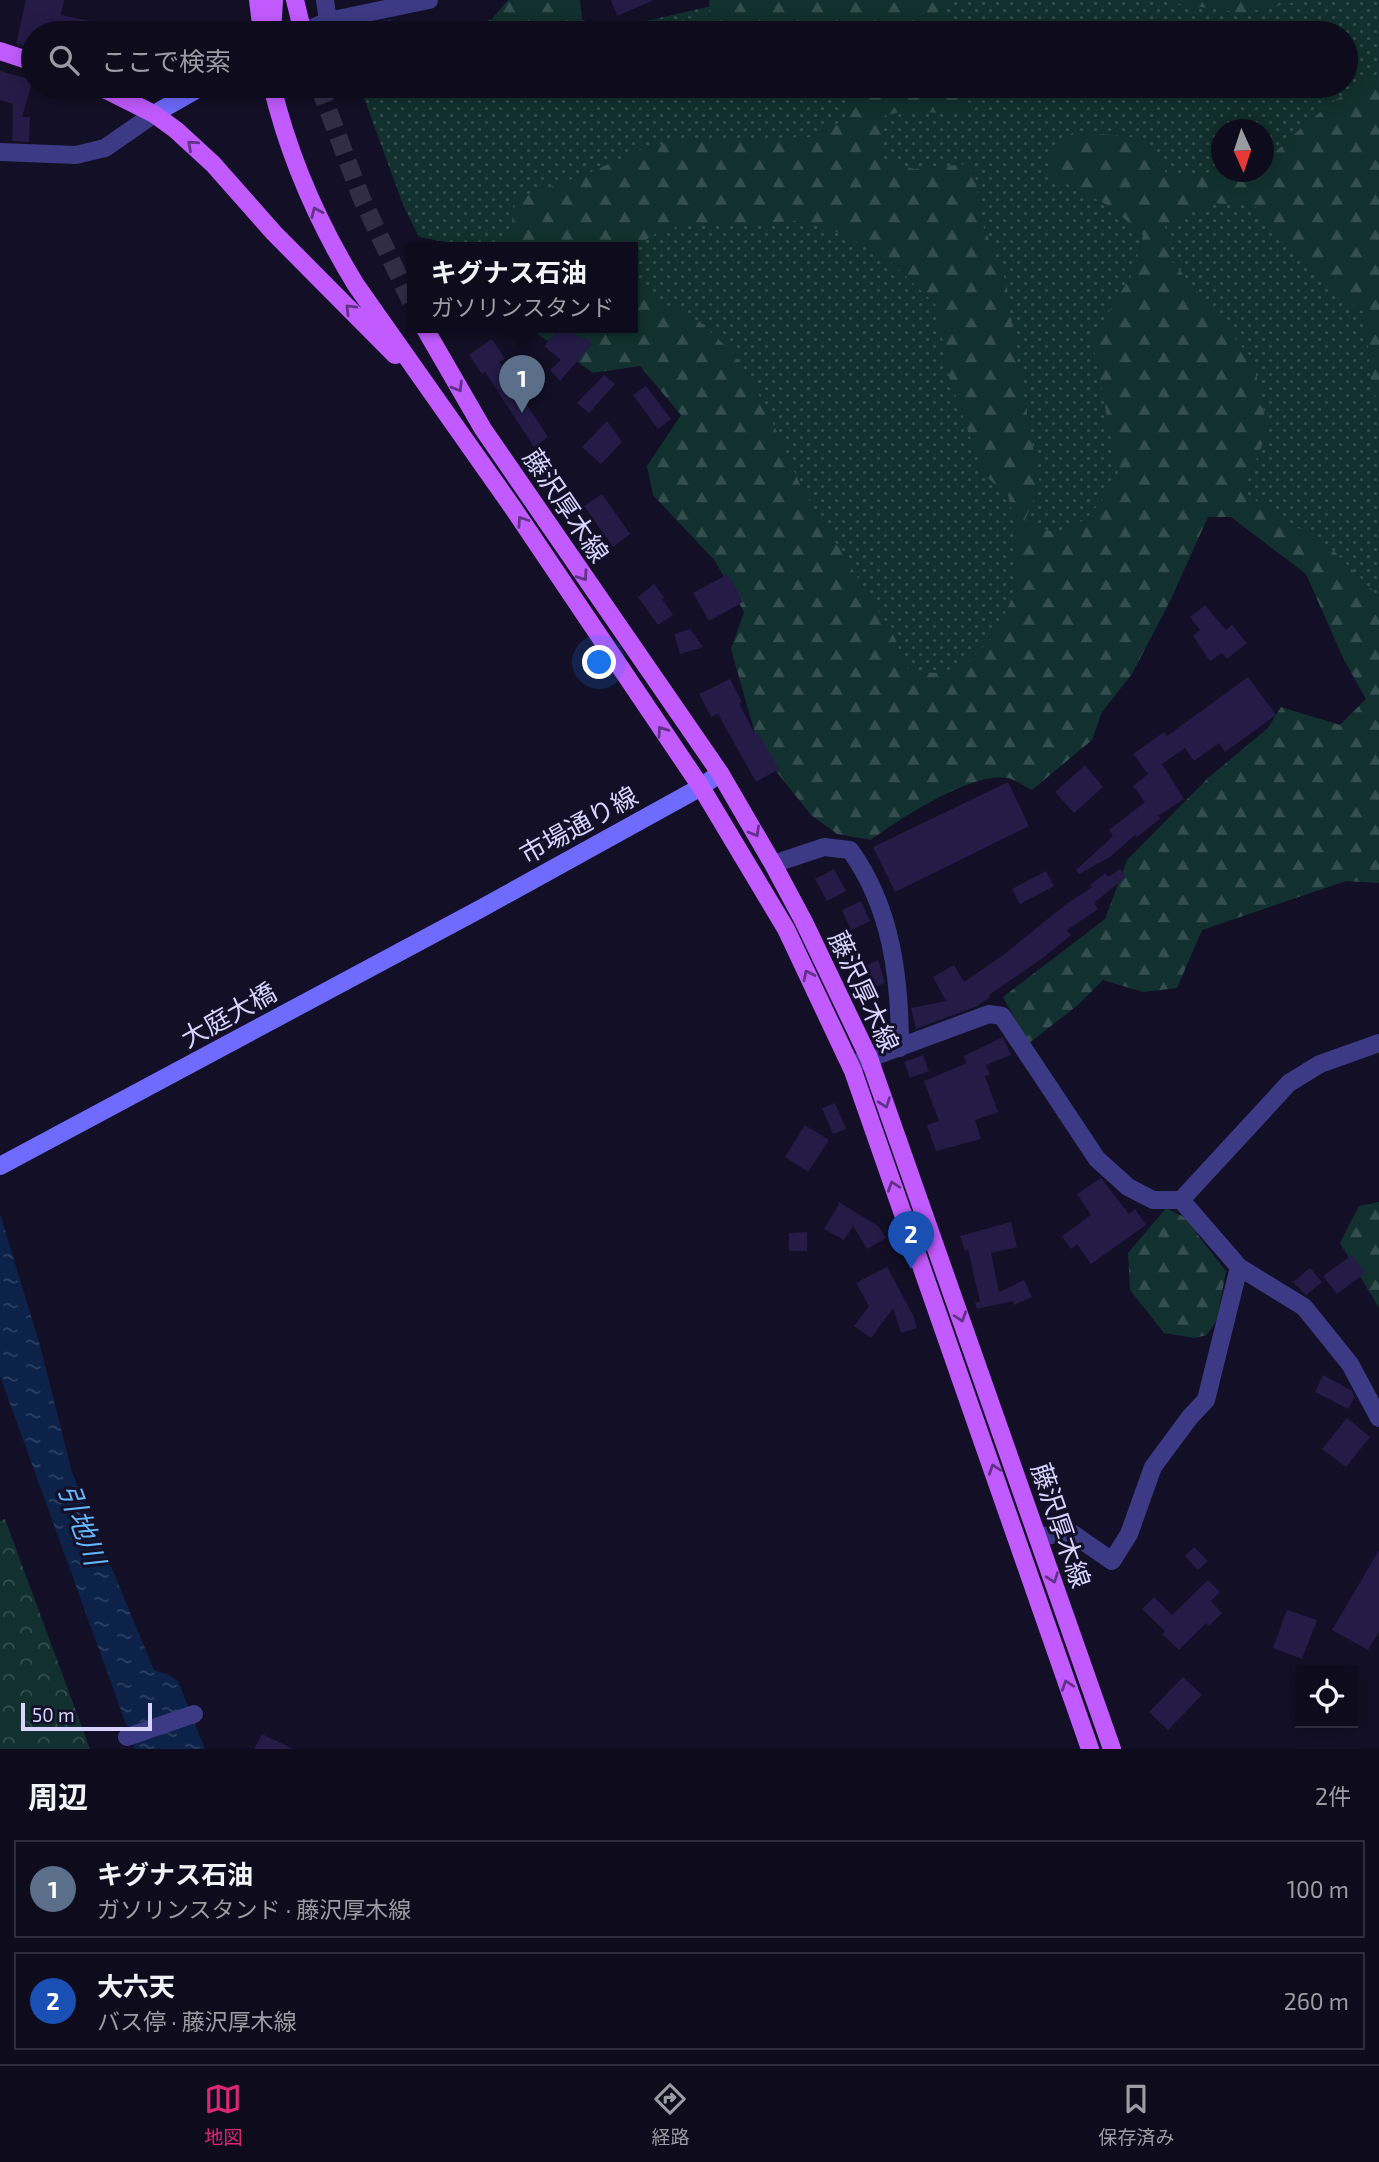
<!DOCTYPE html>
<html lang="ja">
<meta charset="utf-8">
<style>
:root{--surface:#0e0b1c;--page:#171425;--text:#f1f3f6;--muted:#9b9ba3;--line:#2e2b3b;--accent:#db2777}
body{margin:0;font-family:"Exo 2","Noto Sans JP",sans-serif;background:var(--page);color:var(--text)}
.controls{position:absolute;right:21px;bottom:21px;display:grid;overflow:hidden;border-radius:0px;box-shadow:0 4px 18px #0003}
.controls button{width:63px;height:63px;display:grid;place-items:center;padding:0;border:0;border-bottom:2px solid var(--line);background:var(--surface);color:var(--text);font:35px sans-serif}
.compass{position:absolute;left:1211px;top:119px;width:63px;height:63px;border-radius:50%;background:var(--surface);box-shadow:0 4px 18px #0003;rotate:177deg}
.scale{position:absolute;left:21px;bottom:18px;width:131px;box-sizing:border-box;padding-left:7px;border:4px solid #d9d4ff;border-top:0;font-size:19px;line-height:24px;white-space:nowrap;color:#d9d4ff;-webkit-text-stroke:5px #130f26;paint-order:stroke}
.you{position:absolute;left:600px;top:663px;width:24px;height:24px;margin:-18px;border:5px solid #fff;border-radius:50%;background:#1a73e8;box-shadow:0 0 0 10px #1a73e833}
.badge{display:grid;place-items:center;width:46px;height:46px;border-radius:50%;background:var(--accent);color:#fff;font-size:23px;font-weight:700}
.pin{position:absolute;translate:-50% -58px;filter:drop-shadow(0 2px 4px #0008)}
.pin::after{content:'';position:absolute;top:37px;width:24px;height:21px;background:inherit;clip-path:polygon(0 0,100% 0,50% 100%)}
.popup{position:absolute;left:407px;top:242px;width:231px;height:91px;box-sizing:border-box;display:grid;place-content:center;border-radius:0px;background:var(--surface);filter:drop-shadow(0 2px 5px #0005);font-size:23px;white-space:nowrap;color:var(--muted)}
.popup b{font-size:26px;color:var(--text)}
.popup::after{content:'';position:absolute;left:50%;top:100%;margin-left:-14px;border:14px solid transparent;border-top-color:var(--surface)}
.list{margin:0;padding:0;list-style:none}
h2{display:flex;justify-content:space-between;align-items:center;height:91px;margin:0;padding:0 28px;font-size:30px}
h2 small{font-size:23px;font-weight:400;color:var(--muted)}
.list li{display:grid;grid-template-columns:46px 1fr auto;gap:21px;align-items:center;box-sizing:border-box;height:98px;margin:0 14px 14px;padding:0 14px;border:2px solid var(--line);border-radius:0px}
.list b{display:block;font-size:26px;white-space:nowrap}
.list p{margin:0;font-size:23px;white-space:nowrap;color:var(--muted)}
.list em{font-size:23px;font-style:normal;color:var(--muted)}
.icon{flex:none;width:38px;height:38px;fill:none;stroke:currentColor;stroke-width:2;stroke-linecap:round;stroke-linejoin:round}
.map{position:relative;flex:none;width:1379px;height:1749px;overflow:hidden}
.search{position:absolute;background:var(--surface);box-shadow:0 4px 18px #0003;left:21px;right:21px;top:21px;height:77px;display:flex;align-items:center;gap:18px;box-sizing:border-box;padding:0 24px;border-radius:38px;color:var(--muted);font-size:26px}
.sheet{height:315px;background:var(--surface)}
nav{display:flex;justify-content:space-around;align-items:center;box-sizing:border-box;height:98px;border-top:2px solid var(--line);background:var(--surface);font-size:19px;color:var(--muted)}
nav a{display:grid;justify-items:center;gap:4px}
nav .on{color:var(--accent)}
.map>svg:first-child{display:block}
.grass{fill:url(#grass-dots);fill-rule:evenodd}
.forest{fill:url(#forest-firs)}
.park{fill:url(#park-crowns)}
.water{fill:url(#water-ripples)}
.building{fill:#241b47}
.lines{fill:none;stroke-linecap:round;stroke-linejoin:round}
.primary-tunnel{stroke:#312d47;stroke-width:18;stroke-dasharray:18 9;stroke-linecap:butt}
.street{stroke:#3d3a85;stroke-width:18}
.secondary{stroke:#6f6bff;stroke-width:18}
.primary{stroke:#c25bff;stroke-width:18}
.oneway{stroke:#623188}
.labels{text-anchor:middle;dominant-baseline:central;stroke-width:6;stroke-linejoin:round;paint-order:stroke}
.street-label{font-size:26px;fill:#d9d4ff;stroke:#130f26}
.water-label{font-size:28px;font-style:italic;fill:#62b6ff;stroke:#130f26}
</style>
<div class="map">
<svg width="1379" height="1749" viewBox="0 0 1379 1749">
<defs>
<pattern id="grass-dots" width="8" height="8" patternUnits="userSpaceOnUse" patternTransform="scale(1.75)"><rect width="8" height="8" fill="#12302f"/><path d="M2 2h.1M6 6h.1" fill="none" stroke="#344d4e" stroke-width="1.8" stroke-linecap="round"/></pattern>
<pattern id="forest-firs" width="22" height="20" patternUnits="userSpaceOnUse" patternTransform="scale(1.75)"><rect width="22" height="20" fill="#12302f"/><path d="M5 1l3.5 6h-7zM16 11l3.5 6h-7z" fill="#344d4e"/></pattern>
<pattern id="park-crowns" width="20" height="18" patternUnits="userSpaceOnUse" patternTransform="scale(1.75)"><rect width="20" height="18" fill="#12302f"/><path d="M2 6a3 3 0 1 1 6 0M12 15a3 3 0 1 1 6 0" fill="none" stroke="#344d4e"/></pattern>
<pattern id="water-ripples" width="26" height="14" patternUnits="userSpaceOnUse" patternTransform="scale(1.75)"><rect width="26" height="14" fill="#0c2248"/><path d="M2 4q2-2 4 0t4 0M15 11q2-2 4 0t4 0" fill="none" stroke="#2f4163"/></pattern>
</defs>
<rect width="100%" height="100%" fill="#130f26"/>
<path class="grass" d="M738 0H1379V632L1336 581 1201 495 1133 496 1022 653 913 690 632 289V247H471L419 237 404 207 360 87 1346 86V33H593ZM1222 130H1264V172H1222Z"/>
<path class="forest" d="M508 0H580L582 19 607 33H454L492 19Z
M709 0H952L943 14 963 33H860L848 24 803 33H622L710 14Z
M1153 0H1306L1242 13Z
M1379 73V401L1372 391 1365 313 1322 283 1255 206 1211 203 1165 226 1172 261 1253 360 1263 404 1267 433 1243 492 1335 552 1379 597V883L1346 881 1202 930 1177 988 1143 992 1103 980 1078 1005 1028 1044 1003 997 1105 919 1127 860 1208 778 1268 728 1281 707 1340 725 1366 699 1343 658 1306 574 1231 517H1208L1171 599 1132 674 1102 712 1092 740 1032 790C1025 787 1016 780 1008 778 971 772 901 818 871 840L837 834 811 815 760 751 731 649 744 612 715 561 653 495 647 466 681 415 640 366 593 373 528 327H632V268L647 295 699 321 733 353 765 405 802 489 893 634 909 672 941 673 969 661 992 638 1010 603 1017 572 1015 522 1008 495 983 474 949 377 936 305 880 252 853 241 833 230 794 221 664 228 632 249V247H499L511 226 516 200 593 171 647 147 689 140 811 137 849 117 844 86H969L963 114 904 111 884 116 883 159 914 169 966 164 976 179 980 218 1006 281 1016 353 1040 485 1025 520 1057 534 1086 519 1119 480 1092 339 1133 273 1143 235 1111 207 1052 176 1050 158 1074 131 1139 138 1169 176 1221 171 1264 172V159C1281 150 1291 136 1306 124 1329 104 1352 87 1379 73Z
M355 86H457L355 96Z
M1379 1202V1308L1340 1243 1359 1206Z
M1166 1208 1192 1221 1197 1234 1226 1271 1217 1320 1207 1335 1195 1338 1164 1333 1130 1290 1128 1253Z"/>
<path class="park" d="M5 1519 90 1749H0V1521Z"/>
<path class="water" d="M0 1214 39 1342 72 1472 154 1670 169 1675 178 1681 205 1749H135L0 1376Z"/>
<path class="building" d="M26 0H64L61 15 120 27 119 33H33V49L16 44Z
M611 0H654L617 16Z
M391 19 393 33H353L352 28Z
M0 71 33 80 22 117H30L29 142 12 141 13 104 0 100Z
M561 327H567L582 340 585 337 592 344 560 381 550 370 561 360 544 346Z
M492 339 505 359 499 362 548 437 534 447 485 372 482 374 469 355Z
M604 375 615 384 589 413 577 403Z
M646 386 671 419 658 429 633 395Z
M607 421 622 442 601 464 582 447Z
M602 494 630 534 613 547 584 506Z
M728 574 743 602 709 621 693 593Z
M654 584 664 597 662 599 673 615 658 625 638 597Z
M1205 605 1226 630 1232 625 1247 643 1227 659 1222 653 1210 661 1193 636 1200 630 1190 617Z
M690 629 703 647 680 654 674 634Z
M1248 677 1276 715 1225 752 1219 743 1194 761 1185 748 1162 764 1184 799 1158 816 1161 818 1137 837 1135 835 1110 857 1079 874 1076 870 1113 836 1109 830 1145 802 1133 786 1148 774 1133 754 1164 732 1167 736Z
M730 679 742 702 739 703 755 734 758 733 779 769 756 782 718 714 711 717 699 694Z
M1085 765 1103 787 1074 813 1055 792Z
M1008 782 1029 826 895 892 873 847Z
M834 869 846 891 827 901 815 879Z
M1120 869 1126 877 1094 903 1098 909 1067 930 1071 935 1040 960 989 995 990 997 977 1006 916 1029 911 1008 946 1001 933 977 954 965 964 982 1006 953 1065 905 1092 887 1090 885 1105 873 1108 877Z
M1046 871 1054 886 1020 904 1012 889Z
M861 901 870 921 851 930 842 910Z
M878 960 885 983 868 990 859 969Z
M1003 1037 1011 1055 986 1065 990 1074 985 1076 998 1112 975 1120 981 1139 936 1151 927 1125 939 1121 924 1081 967 1063 964 1056Z
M923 1055 929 1071 910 1078 904 1062Z
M835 1103 846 1129 833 1134 822 1108Z
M805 1125 829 1140 808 1172 785 1157Z
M1101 1178 1129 1214 1135 1209 1146 1225 1091 1264 1077 1244 1071 1249 1062 1236 1091 1215 1077 1194Z
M837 1201 878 1226 886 1238 867 1249 853 1226 844 1240 824 1229 839 1204Z
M1011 1222 1017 1247 991 1253 999 1292 1024 1280 1032 1297 1014 1305 1013 1301 977 1309 975 1303 980 1301 968 1250 965 1251 960 1236Z
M807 1232V1251H789V1233Z
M1352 1255 1365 1273 1337 1294 1323 1276Z
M887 1267 913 1315 917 1328 901 1333 893 1308 871 1338 854 1326 869 1306 856 1283Z
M1310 1268 1322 1282 1306 1295 1293 1282Z
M1323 1375 1351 1390 1355 1397 1348 1409 1315 1392Z
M1347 1418 1370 1437 1346 1467 1322 1449Z
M1194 1547 1208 1561 1198 1570 1185 1556Z
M1379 1550V1632L1368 1650 1332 1630Z
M1208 1580 1220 1592 1211 1601 1222 1613 1209 1626 1206 1623 1179 1650 1162 1634 1165 1631 1142 1609 1154 1597 1172 1615Z
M1287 1610 1317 1620 1302 1659 1273 1648Z
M1183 1677 1202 1695 1168 1730 1149 1712Z
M262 1734 293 1749H254Z"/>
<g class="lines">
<path class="primary-tunnel" d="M319 86 361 197 412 304"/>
<path class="street" d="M325 0 328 21
M303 32 328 21 429 0
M0 152 76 155 105 148 154 114
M773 864 824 847 850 850C892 908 900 979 900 1048
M851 1065 989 1014 1002 1016 1097 1159 1128 1187 1153 1200H1181L1289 1083 1320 1064 1379 1043
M1181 1200 1239 1267 1304 1307 1350 1364 1379 1418
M1038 1537 1070 1532 1112 1561 1129 1534 1153 1467 1190 1417 1206 1400 1239 1267
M127 1737 194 1714"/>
<path class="secondary" d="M154 114 203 86
M0 1166 482 908 701 787 720 773"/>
<path class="primary" d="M258 0 262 33
M295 0 303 33
M272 33 274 0
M0 51 33 62
M98 86 154 114 176 130 213 164 274 233 395 355
M272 86C289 157 318 223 356 285L513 508 701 787 786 929 853 1071 1090 1749
M424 327 483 429 720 773 773 864 804 922 869 1058 1112 1749"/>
</g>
<defs><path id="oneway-chevron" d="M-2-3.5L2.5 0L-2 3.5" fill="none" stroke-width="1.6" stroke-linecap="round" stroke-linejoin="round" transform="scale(1.75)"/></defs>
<g class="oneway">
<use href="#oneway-chevron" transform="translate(192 145) rotate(-138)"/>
<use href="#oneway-chevron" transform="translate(316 212) rotate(-114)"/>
<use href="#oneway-chevron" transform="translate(350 309) rotate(-135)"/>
<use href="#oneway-chevron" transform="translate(458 387) rotate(59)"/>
<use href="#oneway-chevron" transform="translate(522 521) rotate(-124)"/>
<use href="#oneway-chevron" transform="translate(583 576) rotate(55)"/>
<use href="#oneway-chevron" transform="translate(662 731) rotate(-125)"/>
<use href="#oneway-chevron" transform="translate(755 832) rotate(60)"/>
<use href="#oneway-chevron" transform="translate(808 975) rotate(-116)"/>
<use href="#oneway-chevron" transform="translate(885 1103) rotate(70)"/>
<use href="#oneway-chevron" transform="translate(893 1186) rotate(-109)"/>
<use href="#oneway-chevron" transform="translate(961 1317) rotate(71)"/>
<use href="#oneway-chevron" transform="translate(994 1469) rotate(-109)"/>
<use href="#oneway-chevron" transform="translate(1053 1578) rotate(70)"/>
<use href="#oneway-chevron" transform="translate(1067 1685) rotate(-109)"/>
</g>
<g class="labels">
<g class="street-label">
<text transform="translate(567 505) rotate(56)">藤沢厚木線</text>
<text transform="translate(578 824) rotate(-29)">市場通り線</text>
<text transform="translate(865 991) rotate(65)">藤沢厚木線</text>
<text transform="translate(228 1014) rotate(-29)">大庭大橋</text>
<text transform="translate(1062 1525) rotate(71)">藤沢厚木線</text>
</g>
<g class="water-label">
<text transform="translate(83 1524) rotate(70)">引地川</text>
</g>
</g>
</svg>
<div class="controls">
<button><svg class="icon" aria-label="locate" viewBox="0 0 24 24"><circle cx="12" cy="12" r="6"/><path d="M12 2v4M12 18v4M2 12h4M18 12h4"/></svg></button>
</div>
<svg class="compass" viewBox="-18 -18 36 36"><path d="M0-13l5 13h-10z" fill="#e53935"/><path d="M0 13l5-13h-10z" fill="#9b9ba3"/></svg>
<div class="scale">50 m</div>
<div class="you"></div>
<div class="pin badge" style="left:522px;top:413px;background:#5c6f8a">1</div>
<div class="popup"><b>キグナス石油</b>ガソリンスタンド</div>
<div class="pin badge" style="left:911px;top:1269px;background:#1a4fb4">2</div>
<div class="search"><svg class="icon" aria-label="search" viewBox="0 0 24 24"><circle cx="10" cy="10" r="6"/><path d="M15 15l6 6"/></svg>ここで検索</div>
</div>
<section class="sheet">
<h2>周辺<small>2件</small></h2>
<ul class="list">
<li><span class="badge" style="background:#5c6f8a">1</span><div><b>キグナス石油</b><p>ガソリンスタンド · 藤沢厚木線</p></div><em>100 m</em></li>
<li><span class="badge" style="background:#1a4fb4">2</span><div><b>大六天</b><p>バス停 · 藤沢厚木線</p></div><em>260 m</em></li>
</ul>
</section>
<nav>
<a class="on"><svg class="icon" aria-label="map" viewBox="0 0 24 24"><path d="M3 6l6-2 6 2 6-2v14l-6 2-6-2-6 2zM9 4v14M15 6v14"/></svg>地図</a>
<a><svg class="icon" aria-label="directions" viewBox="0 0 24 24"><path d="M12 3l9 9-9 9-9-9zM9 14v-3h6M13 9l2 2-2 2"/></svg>経路</a>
<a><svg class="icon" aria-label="saved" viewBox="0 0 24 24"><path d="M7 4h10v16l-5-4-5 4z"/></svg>保存済み</a>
</nav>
